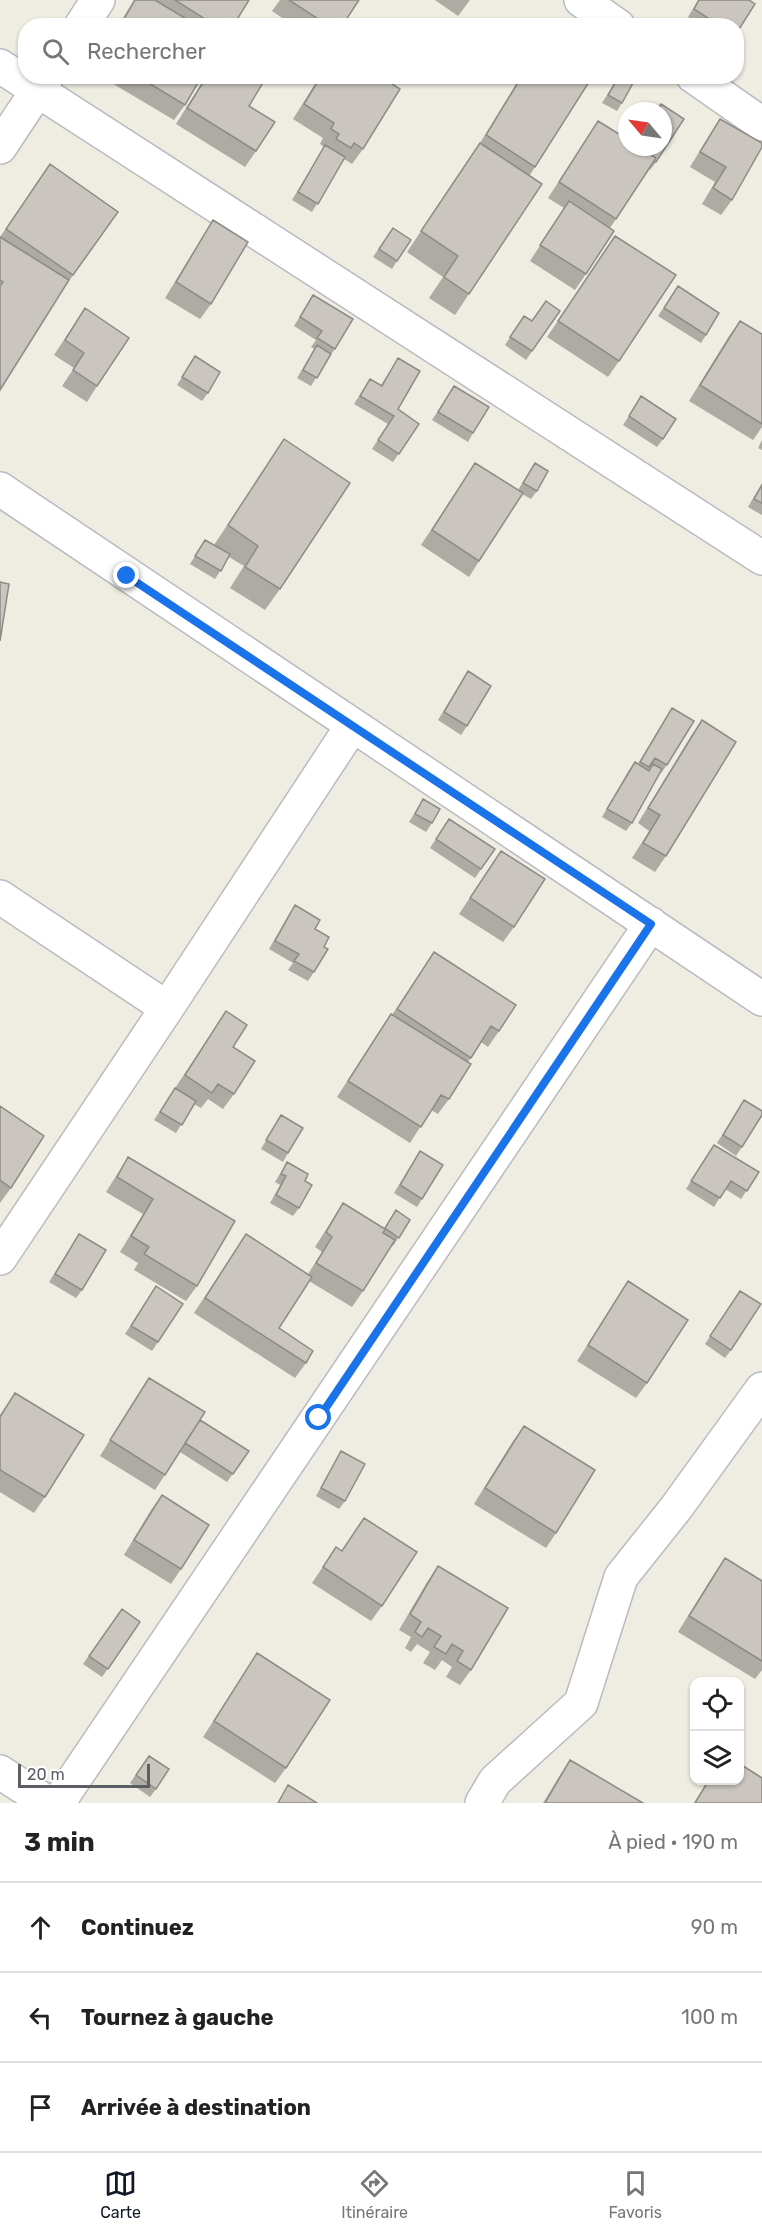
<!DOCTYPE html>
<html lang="fr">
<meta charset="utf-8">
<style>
:root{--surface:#fff;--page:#f6f6f6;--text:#222;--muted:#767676;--line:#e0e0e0;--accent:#111827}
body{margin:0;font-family:Rubik,sans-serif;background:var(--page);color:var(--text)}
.controls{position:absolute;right:18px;bottom:18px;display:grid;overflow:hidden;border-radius:12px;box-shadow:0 2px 4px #0004}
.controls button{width:54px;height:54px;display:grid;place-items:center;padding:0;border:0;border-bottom:2px solid var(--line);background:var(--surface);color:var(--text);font:30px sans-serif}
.compass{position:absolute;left:618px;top:102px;width:54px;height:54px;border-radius:50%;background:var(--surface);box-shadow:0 2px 4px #0004;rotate:299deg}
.scale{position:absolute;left:18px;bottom:15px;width:132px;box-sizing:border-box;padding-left:6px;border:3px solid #5b5f64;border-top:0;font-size:16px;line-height:21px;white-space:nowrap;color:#5b5f64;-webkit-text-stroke:4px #fff;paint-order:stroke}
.stop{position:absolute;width:18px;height:18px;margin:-14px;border:4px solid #1a73e8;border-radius:50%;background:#fff}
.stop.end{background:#1a73e8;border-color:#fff;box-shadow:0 2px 6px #0008}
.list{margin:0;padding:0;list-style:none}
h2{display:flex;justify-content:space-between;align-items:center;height:78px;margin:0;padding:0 24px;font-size:26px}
h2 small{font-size:20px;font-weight:400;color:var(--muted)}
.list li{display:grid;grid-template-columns:39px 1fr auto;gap:18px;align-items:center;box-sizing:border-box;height:90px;padding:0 24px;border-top:2px solid var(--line)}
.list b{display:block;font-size:22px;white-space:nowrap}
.list em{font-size:20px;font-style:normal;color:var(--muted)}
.icon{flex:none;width:33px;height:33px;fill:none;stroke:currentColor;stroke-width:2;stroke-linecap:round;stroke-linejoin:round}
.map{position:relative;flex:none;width:762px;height:1803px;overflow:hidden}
.search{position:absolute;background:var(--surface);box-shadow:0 2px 4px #0004;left:18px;right:18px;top:18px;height:66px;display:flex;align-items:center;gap:15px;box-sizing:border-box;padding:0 21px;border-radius:24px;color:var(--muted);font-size:22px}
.sheet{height:348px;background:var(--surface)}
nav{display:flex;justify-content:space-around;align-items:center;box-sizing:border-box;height:84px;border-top:2px solid var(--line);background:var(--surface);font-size:16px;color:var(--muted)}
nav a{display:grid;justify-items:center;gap:3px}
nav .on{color:var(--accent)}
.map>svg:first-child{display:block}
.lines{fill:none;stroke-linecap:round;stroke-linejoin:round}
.minor-casing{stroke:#b8bbc0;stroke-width:36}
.minor{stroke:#fff;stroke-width:33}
.wall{fill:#aeaaa4}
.building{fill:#cac6bf;stroke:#8d8b86;stroke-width:1.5}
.route{stroke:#1a73e8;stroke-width:8}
</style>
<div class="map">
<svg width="762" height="1803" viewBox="0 0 762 1803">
<rect width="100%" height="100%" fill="#efece2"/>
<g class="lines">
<g class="minor-casing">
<path id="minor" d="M581 0 618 26
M81 26 98 0
M0 66 762 558
M693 76 762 124
M0 147 47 76
M0 489 762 999
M0 897 167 1008
M0 1258 167 1008 352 726
M0 1772 48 1803
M58 1803 651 924
M482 1803 495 1781 581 1703 621 1577 676 1508 762 1389"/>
</g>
<use href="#minor" class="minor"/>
</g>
<path class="wall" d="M134 0H249L233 26H118Z
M280 0H359L342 26H294L272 11Z
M435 0H470L458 16Z
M698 0H749L736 26H701L688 17Z
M105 76H202L185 105 174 120 105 79Z
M206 76H267L249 106 256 151 245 167 176 124Z
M320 76H380L363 149 352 164 344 159 312 212 292 200 324 147 320 144 323 138 293 119Z
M521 76H580L535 167 530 175 469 294 455 315 429 298 443 277 407 252 480 143Z
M619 76 622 103 617 111 602 103Z
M720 119 732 200 721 215 702 204 715 182 690 167 710 134Z
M598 121 656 162 650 170 649 169 610 228 586 274 575 290 530 261 564 208 548 198Z
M50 164 118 212 62 291 0 390V237Z
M213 220 211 304 200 319 165 298 203 236Z
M393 228 397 261 392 269 373 257Z
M615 236 619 361 608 377 547 337Z
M678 286 706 335 701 343 658 316Z
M313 295 335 349 329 357 311 386 297 378 314 349 311 347 316 340 294 326Z
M85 308 97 386 87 402 62 386 74 368 54 355Z
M560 311 526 360 505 345 524 316 532 321Z
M740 321 762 334V427L753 440 689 401 729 336Z
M398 358V409L419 424 393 462 372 449 388 424 354 404 370 379 381 385Z
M190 365 208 393 202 401 177 385Z
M454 386 473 433 468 442 432 420Z
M636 405 663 439 657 447 623 425Z
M284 439 280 589 265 610 230 588 244 566 229 557 215 579 190 564 205 540 214 545Z
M762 440V450L758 448Z
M475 463 518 490 535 463 537 491 531 499 522 494 469 577 421 545Z
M762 483V515L748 507Z
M468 671 467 726 461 735 438 720Z
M672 708 667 765 661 773H660L632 823 626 831 602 817 629 770 635 762 638 764Z
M702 720 666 856 655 872 632 858 649 831 638 823 691 736Z
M423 799 432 823 426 832 409 822Z
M449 819 495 849 475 878 430 848Z
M501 851 514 927 503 942 459 914Z
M295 905 315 929 324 947 314 972 308 981 288 970 293 963 269 949 289 914Z
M434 952 499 1031 488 1047 481 1042 468 1062 449 1099 438 1114 431 1110 410 1143 337 1097 380 1030 391 1014 392 1015Z
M226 1011 233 1047 234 1094 223 1109 208 1099 201 1108 194 1104 176 1133 154 1120Z
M744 1100 742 1147 736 1156 717 1143Z
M0 1106 11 1188 0 1203Z
M281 1115 288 1153 283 1162 261 1149Z
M714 1145 759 1172 741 1199 725 1189 714 1207 686 1189Z
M420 1151 422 1199 417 1207 394 1193Z
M128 1157 235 1221 197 1286 186 1301 134 1270 138 1263 120 1252 143 1214 106 1192Z
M287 1162 305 1181 299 1208 293 1216 270 1203 280 1185 275 1182Z
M343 1203 384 1228 410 1220 393 1246 392 1245 363 1291 352 1307 309 1281 279 1328 306 1363 295 1378 194 1313 246 1234 308 1274 322 1252 315 1247Z
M79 1234 82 1290 76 1298 49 1282Z
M628 1281 647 1383 636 1398 577 1361Z
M156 1286 158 1342 152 1351 125 1334Z
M740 1291 731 1350 725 1358 705 1344Z
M149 1378 200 1420 249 1451 227 1482 180 1452 155 1490 100 1456 139 1393Z
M15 1393 45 1497 34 1513 0 1492V1415Z
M524 1426 556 1533 546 1548 474 1504 513 1441Z
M341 1451 345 1501 339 1509 316 1496Z
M162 1495 181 1569 171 1584 124 1555 151 1510Z
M364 1518 382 1606 371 1621 312 1583 336 1547 342 1551Z
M725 1558 762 1581V1670L755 1679 678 1632 714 1574Z
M438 1566 471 1670 460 1685 446 1677 452 1667 442 1660 435 1670 423 1663 430 1652 417 1644 411 1652 405 1648 411 1637 399 1630 427 1582Z
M122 1609 140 1622 102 1677 83 1664Z
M257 1653 286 1768 275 1783 203 1737Z
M149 1756 156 1789 150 1797 130 1783Z
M570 1760 643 1803H543L560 1775Z
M708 1780H740L762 1803H694Z"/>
<path class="building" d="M135 0H155L198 26H120Z
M175 0H249L233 26H216Z
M289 0H359L342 26H329Z
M699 0H749L755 4 736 34V26H720L694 9Z
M137 76H202L185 105Z
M207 76H233L235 78 236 76H267L249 106 275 122 256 151 187 108Z
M321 76H380L400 89 363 149 354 143 351 148 336 139 339 134 331 129 334 123 304 104Z
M522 76H580L589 82 535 167 486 135Z
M619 76H622L633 83 622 103 608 95Z
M661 104 684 119 656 162 654 161 656 158 639 147H663V111H656Z
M720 119 762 143V147L732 200 713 188 726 167 700 152Z
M598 121 627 139V147H639L656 158 616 219 559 182Z
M480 143 542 184 469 294 444 277 458 256 421 231Z
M325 145 345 157 318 204 298 192Z
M50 164 118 212 73 275 6 229Z
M569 201 614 231 586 274 540 245Z
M213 220 248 242 211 304 176 282Z
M393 228 411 240 397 261 379 249Z
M615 236 676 275 619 361 558 321Z
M0 237 69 280 0 390V286L3 282 0 280Z
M678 286 719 313 706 335 664 308Z
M313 295 353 319 335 349 317 338 322 331 300 317Z
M546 301 560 311 532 351 510 337 524 316 532 321Z
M85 308 129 338 97 386 73 370 84 353 65 340Z
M740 321 762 334V424L700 385Z
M317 345 331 354 317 378 303 370Z
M195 356 220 372 208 393 182 377Z
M398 358 420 371 398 409 419 424 399 454 378 440 394 416 360 396 370 379 382 386Z
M454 386 489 407 473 433 438 412Z
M641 396 676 419 663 439 629 416Z
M284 439 350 483 280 589 245 567 258 546 228 525Z
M475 463 523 493 479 561 432 530Z
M535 463 548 471 537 491 523 483Z
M762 485V503L754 499Z
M205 540 230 554 221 571 195 556Z
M0 582 9 584 0 641Z
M468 671 491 686 467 726 444 712Z
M672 708 694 721 667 765 655 758 649 767 640 762Z
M702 720 736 742 666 856 643 843 660 815 648 808Z
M635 762 649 771 653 764 662 769 632 823 607 809Z
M423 799 440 809 432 823 415 814Z
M449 819 495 849 481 869 436 839Z
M501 851 545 879 514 927 470 898Z
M295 905 320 920 315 929 329 937 324 947 328 949 314 972 294 961 299 954 275 941Z
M434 952 516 1005 499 1031 491 1026 471 1058 397 1009Z
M226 1011 247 1025 233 1047 255 1061 234 1094 218 1084 212 1093 185 1075Z
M391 1014 471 1064 449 1099 441 1095 421 1127 348 1081Z
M175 1088 196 1101 182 1125 160 1112Z
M744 1100 762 1111V1115L742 1147 723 1135Z
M0 1106 44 1136 11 1188 0 1180Z
M281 1115 303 1128 288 1153 266 1140Z
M714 1145 759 1172 747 1191 731 1181 720 1198 691 1181Z
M420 1151 443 1165 422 1199 400 1185Z
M128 1157 235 1221 197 1286 144 1254 149 1247 131 1236 153 1199 117 1177Z
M287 1162 308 1174 305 1181 312 1185 299 1208 276 1195 286 1176 281 1174Z
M343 1203 385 1229 383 1233 395 1240 363 1291 316 1263 332 1237 326 1232Z
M396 1210 410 1220 399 1238 385 1228Z
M79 1234 106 1250 82 1290 55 1274Z
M246 1234 312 1277 279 1328 313 1351 306 1363 205 1298Z
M628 1281 688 1320 647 1383 588 1345Z
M156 1286 183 1304 158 1342 131 1326Z
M740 1291 761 1304 731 1350 710 1336Z
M149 1378 205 1412 165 1475 110 1440Z
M15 1393 84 1435 45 1497 0 1470V1417Z
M200 1420 249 1451 233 1474 185 1443Z
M524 1426 595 1470 556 1533 485 1488Z
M341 1451 365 1464 345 1501 321 1488Z
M162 1495 209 1525 181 1569 134 1540Z
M364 1518 417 1552 382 1606 323 1567 336 1547 342 1551Z
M725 1558 762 1581V1661L689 1616Z
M438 1566 508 1608 471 1670 457 1661 463 1651 452 1644 446 1654 434 1647 441 1636 428 1628 422 1637 415 1632 421 1622 410 1614Z
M122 1609 140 1622 108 1669 89 1656Z
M257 1653 330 1700 286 1768 214 1721Z
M149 1756 169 1769 156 1789 136 1775Z
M570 1760 643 1803H545Z
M740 1764 762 1778V1803H695L709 1780H740Z
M288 1785 317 1803H278Z"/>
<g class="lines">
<path class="route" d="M127 576 651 924 319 1418"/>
</g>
</svg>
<div class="controls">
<button><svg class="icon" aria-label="locate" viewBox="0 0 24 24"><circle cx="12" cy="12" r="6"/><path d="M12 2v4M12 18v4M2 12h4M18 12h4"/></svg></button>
<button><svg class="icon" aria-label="layers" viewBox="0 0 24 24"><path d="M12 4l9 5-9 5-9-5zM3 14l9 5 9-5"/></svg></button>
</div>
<svg class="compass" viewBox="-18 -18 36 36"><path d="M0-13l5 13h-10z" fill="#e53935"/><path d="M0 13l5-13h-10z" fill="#767676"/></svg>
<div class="scale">20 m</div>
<div class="stop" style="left:319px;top:1418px"></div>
<div class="stop end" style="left:127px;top:576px"></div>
<div class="search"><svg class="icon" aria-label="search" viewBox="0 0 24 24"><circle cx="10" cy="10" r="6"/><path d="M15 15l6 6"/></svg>Rechercher</div>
</div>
<section class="sheet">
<h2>3 min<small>À pied · 190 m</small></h2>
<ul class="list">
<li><svg class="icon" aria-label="ahead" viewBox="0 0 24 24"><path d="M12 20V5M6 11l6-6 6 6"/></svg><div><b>Continuez</b></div><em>90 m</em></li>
<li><svg class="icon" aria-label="left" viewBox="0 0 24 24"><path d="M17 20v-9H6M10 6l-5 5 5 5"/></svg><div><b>Tournez à gauche</b></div><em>100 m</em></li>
<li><svg class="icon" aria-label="arrive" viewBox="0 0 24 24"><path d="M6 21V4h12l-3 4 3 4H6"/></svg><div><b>Arrivée à destination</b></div></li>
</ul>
</section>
<nav>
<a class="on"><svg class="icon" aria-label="map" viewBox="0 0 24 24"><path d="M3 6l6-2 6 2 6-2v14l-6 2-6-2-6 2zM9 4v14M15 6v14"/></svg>Carte</a>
<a><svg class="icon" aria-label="directions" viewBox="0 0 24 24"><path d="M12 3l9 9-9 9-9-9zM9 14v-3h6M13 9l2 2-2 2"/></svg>Itinéraire</a>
<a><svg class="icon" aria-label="saved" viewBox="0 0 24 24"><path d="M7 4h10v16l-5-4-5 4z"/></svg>Favoris</a>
</nav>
